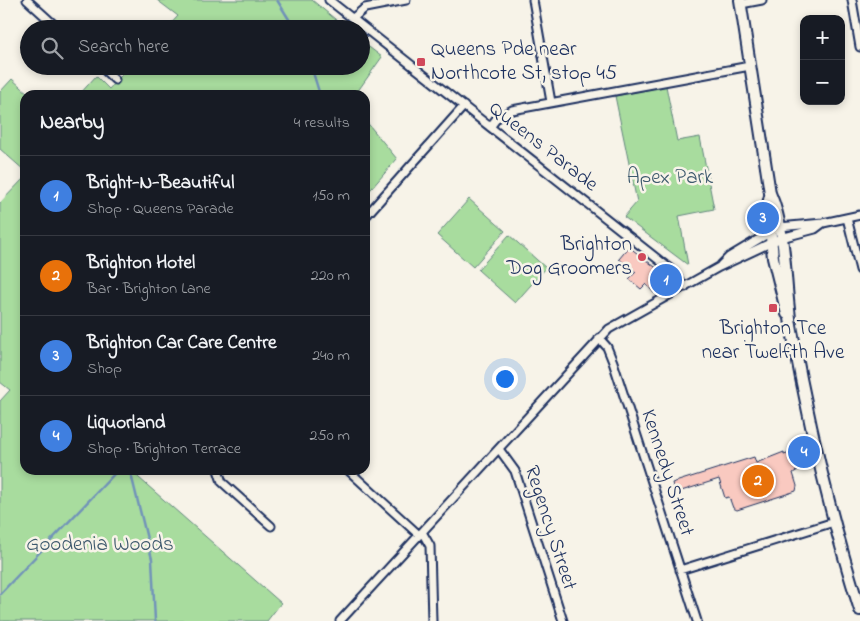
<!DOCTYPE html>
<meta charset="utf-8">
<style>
:root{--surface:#171b24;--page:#20242c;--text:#f1f3f6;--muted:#9ea1a6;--line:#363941;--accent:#7c3aed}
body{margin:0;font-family:"Indie Flower",sans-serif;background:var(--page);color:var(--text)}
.controls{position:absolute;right:15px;top:15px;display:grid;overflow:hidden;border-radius:10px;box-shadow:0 2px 8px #0003}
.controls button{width:45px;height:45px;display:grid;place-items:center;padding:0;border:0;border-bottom:1px solid var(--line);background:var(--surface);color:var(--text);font:25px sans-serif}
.you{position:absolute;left:504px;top:378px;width:18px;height:18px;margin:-12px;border:4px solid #fff;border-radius:50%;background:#1a73e8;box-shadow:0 0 0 8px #1a73e833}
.badge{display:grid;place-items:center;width:32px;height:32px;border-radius:50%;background:var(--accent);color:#fff;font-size:16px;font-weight:700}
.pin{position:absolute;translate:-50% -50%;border:2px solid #fff;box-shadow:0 1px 5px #0006}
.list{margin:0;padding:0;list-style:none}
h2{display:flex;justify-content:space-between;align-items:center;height:65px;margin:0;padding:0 20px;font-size:21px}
h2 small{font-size:16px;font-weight:400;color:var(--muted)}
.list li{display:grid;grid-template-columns:32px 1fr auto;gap:15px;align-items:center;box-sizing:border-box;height:80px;padding:0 20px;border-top:1px solid var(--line)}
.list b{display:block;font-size:19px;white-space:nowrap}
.list p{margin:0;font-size:16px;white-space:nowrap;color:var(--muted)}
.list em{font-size:16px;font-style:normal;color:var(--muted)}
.icon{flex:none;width:28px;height:28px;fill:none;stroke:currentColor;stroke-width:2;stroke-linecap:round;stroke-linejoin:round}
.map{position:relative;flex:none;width:860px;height:621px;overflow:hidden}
.search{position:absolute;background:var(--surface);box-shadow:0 2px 8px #0003;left:20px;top:20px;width:350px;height:55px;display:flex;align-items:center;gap:12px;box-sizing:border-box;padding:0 18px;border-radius:28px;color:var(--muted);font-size:19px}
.panel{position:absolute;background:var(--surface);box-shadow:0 2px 8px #0003;left:20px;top:90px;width:350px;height:385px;border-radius:15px}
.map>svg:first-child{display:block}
.green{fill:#a8dc9e;stroke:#62867e}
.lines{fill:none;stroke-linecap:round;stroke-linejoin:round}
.stream{stroke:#7193b9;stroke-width:2.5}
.building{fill:#f9c9c0;stroke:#1b2f5e}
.street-casing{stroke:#1b2f5e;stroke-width:11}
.secondary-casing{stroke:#1b2f5e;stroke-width:14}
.street{stroke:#f7f3e8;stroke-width:7}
.secondary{stroke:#f7f3e8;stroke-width:10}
.poi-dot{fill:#d1495b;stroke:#f7f3e8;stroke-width:2}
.labels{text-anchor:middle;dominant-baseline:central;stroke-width:5;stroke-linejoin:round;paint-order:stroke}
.poi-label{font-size:21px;fill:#1b2f5e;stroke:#f7f3e8;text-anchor:start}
.street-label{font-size:21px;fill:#1b2f5e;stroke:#f7f3e8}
.park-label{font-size:21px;fill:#3e5a6e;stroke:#f7f3e8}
</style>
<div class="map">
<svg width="860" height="621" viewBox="0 0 860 621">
<rect width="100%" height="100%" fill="#f7f3e8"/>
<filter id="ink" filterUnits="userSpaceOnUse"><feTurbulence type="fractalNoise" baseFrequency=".02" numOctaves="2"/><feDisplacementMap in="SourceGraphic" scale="10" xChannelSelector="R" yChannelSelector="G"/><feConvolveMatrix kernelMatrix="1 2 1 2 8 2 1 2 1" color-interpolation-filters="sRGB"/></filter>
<g filter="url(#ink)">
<path class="green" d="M157 0H312L347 29H166L178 16Z
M361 41 382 57 355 95H79L96 76 109 89 130 66H361Z
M12 79 30 95H25V171L0 149V92Z
M666 86 677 141 700 137 714 209 679 216 688 265 624 217 637 202 615 96Z
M365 120 397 159 365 196Z
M25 177V470H130L281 603 267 621H0V401L10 390 0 382V203Z
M469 199 505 231 473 267 437 235Z
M509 235 546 268 515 303 478 270Z"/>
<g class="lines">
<path class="stream" d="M277 0 295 29
M311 66 320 95
M130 470 152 559 155 621
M0 594 118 470"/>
</g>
<path class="building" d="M629 247 659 270 663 276 662 285 657 291 654 293 646 284 641 289 629 279 636 272 619 259Z
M784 452V455L793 452 798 470 793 473 797 486 796 491 737 510 733 508 729 497 725 498 719 479 675 493 672 483 754 457 756 463Z"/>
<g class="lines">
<g class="street-casing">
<path id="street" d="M27 0 59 29
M329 0 669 268 685 287
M533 0 551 102
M852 0 860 47
M741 4 762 0
M353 18 365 8 406 0
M100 66 115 80
M490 127 497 118 512 110 750 66
M365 217 464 106
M847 218 860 270
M721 265 729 257 779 227 823 223 860 215
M599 338 607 347 613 362 697 621
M499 449 515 471 563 621
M218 470 222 482 271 526
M348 470 419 535
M422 532 430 546 432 621
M680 570 834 522
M340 621 609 329 719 267 781 238 815 229 823 223"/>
</g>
<g class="secondary-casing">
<path id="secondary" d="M740 0 770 193C788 234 784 288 792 331 809 425 831 519 860 610
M770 196 768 204 773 258 787 314"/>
</g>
<use href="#street" class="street"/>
<use href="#secondary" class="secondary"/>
</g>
</g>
<g class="poi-dot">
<rect x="416" y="57" width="10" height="10" rx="2.5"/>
<circle cx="642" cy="257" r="5"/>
<rect x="768" y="303" width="10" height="10" rx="2.5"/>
</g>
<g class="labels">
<g class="poi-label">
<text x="431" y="50">Queens Pde near<tspan x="431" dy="24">Northcote St, stop 45</tspan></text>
<text x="632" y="245" text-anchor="end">Brighton<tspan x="632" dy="24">Dog Groomers</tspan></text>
<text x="773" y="329" text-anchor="middle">Brighton Tce<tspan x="773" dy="24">near Twelfth Ave</tspan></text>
</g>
<g class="street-label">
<text transform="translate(543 147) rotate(38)">Queens Parade</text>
<text transform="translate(667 473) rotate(72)">Kennedy Street</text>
<text transform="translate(550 528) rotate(72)">Regency Street</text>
</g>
<g class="park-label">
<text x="670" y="178">Apex Park</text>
<text x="100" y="545">Goodenia Woods</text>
</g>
</g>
</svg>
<div class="controls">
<button>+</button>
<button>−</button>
</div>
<div class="you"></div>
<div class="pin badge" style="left:666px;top:280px;background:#3f7fe0">1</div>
<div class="pin badge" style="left:758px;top:481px;background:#e8710a">2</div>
<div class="pin badge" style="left:763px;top:218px;background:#3f7fe0">3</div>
<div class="pin badge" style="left:804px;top:452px;background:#3f7fe0">4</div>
<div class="search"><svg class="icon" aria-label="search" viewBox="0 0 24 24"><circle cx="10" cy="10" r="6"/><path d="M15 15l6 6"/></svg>Search here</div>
<section class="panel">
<h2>Nearby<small>4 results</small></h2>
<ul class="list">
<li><span class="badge" style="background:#3f7fe0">1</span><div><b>Bright-N-Beautiful</b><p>Shop · Queens Parade</p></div><em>150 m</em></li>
<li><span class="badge" style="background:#e8710a">2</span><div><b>Brighton Hotel</b><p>Bar · Brighton Lane</p></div><em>220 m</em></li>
<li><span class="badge" style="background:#3f7fe0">3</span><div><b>Brighton Car Care Centre</b><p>Shop</p></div><em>240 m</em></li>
<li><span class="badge" style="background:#3f7fe0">4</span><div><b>Liquorland</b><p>Shop · Brighton Terrace</p></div><em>250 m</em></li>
</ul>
</section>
</div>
